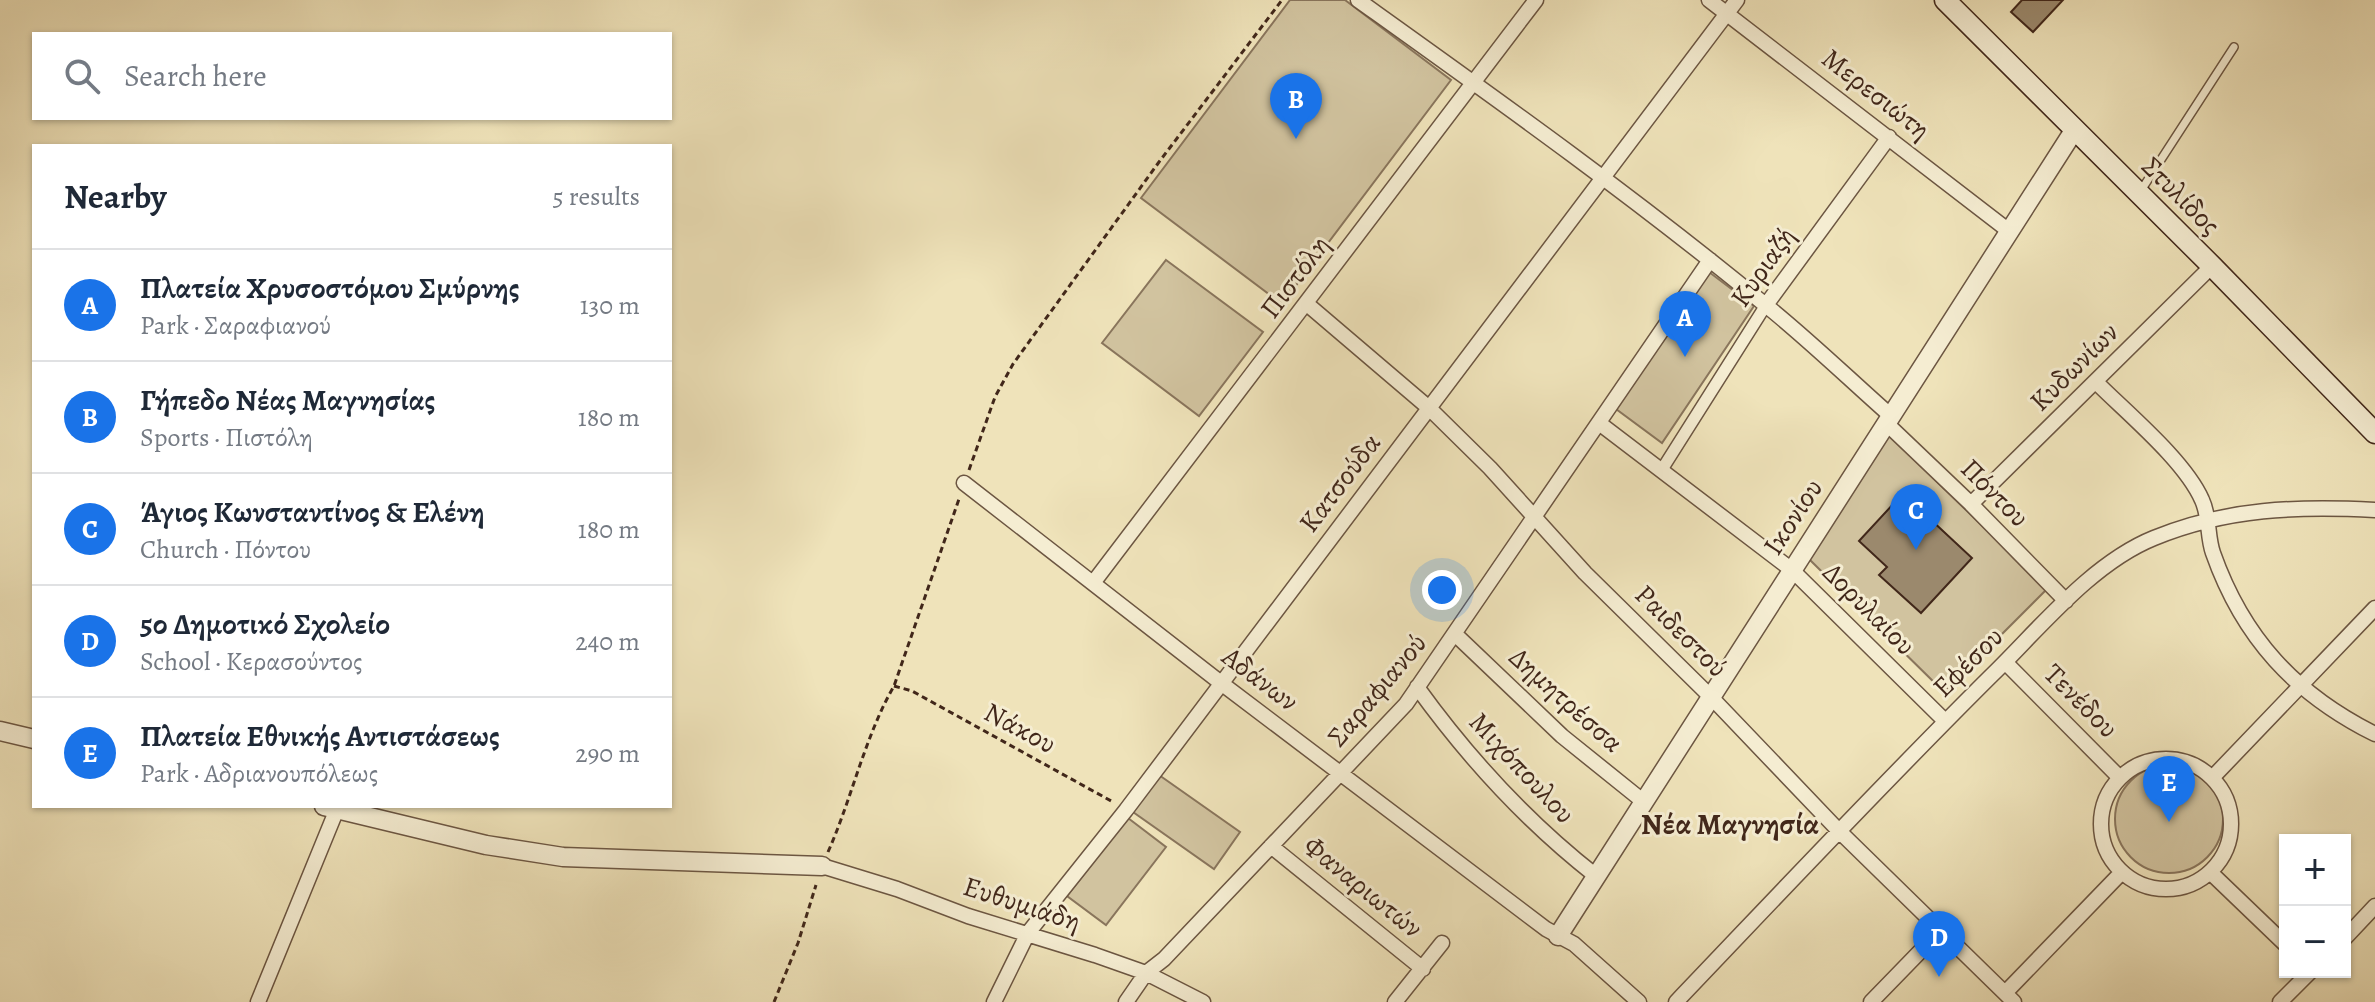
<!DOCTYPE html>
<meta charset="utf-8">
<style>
:root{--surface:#fff;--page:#f6f6f7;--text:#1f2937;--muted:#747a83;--line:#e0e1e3;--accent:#1a73e8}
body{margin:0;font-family:Alegreya,serif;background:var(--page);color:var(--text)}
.controls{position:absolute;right:24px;bottom:24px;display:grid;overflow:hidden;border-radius:0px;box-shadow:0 2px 6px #0004}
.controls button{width:72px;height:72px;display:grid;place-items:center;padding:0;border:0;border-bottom:2px solid var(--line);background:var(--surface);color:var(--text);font:40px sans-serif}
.you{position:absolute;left:1442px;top:590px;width:28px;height:28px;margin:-20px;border:6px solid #fff;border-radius:50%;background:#1a73e8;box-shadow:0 0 0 12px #1a73e833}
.badge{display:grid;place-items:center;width:52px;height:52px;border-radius:50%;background:var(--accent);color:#fff;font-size:26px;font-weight:700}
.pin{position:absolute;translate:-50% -66px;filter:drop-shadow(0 2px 4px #0008)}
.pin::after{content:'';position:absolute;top:42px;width:28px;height:24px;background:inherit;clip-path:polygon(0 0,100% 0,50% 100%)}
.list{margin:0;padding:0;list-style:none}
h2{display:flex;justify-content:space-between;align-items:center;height:104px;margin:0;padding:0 32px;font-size:34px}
h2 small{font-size:26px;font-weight:400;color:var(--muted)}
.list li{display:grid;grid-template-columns:52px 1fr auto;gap:24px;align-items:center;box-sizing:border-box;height:112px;padding:0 32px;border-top:2px solid var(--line)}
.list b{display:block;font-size:30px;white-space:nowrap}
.list p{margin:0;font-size:26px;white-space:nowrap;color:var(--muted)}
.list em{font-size:26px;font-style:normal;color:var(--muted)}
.icon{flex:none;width:44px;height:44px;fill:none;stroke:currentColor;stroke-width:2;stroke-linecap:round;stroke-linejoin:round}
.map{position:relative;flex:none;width:2375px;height:1002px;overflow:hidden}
.search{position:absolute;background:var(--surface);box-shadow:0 2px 6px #0004;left:32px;top:32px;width:640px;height:88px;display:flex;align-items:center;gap:20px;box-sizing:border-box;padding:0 28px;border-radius:0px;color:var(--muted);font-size:30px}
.panel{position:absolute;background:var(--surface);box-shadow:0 2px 6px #0004;left:32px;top:144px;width:640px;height:664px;border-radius:0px}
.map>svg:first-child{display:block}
.green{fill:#d1c39f;stroke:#89755c;stroke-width:2}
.building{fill:#9b896d;stroke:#41271a;stroke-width:2}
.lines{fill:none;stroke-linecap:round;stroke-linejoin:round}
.service-casing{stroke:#6c5642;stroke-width:10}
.pedestrian-casing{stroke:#6c5642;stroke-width:14}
.minor-casing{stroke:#6c5642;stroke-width:17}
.tertiary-casing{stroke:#6c5642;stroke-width:21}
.secondary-casing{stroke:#41271a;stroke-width:23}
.path{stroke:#41271a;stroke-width:3;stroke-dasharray:6 4;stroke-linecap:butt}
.service{stroke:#f5edd2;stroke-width:7}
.pedestrian{stroke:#f5edd2;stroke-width:11}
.minor{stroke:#f5edd2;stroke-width:14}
.tertiary{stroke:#f5edd2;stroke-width:18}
.secondary{stroke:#f5edd2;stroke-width:20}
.labels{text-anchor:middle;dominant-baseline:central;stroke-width:6;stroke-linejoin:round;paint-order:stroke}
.street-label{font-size:28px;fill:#41271a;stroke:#f5edd2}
.neighbourhood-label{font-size:30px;font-weight:bold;fill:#41271a;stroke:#f5edd2}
</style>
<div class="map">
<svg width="2375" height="1002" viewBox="0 0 2375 1002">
<rect width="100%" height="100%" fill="#efe3ba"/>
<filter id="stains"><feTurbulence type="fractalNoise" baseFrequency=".0025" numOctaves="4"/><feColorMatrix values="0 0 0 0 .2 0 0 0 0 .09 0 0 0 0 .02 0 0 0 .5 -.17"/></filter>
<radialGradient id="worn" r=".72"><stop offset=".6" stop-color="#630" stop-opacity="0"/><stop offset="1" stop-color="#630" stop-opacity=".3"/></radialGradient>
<path class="green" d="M1290 0H1345L1451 80 1282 304 1141 198Z
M1166 260 1263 332 1199 416 1102 343Z
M1709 272 1754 306 1662 443 1616 409Z
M1888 434 2047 589 1944 692 1807 557Z
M2115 819a54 54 0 1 1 108 0a54 54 0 1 1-108 0Z
M1159 775 1240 832 1214 869 1133 812Z
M1128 818 1166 847 1106 925 1067 896Z"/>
<path class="building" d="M2022 0H2063L2033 32 2011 12Z
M1896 501 1923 525 1929 518 1972 558 1921 613 1879 575 1887 567 1859 541Z"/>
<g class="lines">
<g class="service-casing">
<path id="service" d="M2140 192 2234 47"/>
</g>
<g class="pedestrian-casing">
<path id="pedestrian" d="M1661 471 1766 305"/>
</g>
<g class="minor-casing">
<path id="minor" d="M1358 0C1495 98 1633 196 1763 303 1807 338 1848 378 1891 416
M1709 0 2009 231
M1307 304 1429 408 1490 468 1585 573 1711 697 1839 831 2014 1002
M1766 305 1889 137
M2097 383C2128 414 2185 461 2202 500 2210 517 2207 536 2213 553 2243 638 2295 694 2375 734
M1599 423 1792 570 1945 721
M1886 423 1971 504 2066 601
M964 483 1221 683 1546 929 1574 944 1639 1002
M1971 504 2212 266
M1093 583 1536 0
M1456 635 1562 736 1644 802
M2005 662 2120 778
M1417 687C1469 759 1527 822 1596 876
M2101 824a65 65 0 1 1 130 0a65 65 0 1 1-130 0Z
M2212 778 2375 608
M1271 846 1423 969
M822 866 897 889 968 916 1095 955 1146 973 1203 1002
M2210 872 2285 944
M2345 938 2375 906
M2005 993 2122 872
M258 1002 337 809
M994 1002 1028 933 1126 810 1737 0
M1126 1002 1146 973 1164 959 1406 704 1710 260
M1395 1002 1442 943
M1676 1002C1781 892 1885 781 1993 674 2040 628 2092 563 2154 538 2227 508 2298 506 2375 510
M1871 1002 1940 931
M2280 1002 2310 972"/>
</g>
<g class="tertiary-casing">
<path id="tertiary" d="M0 731 34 739
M324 806 486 845 563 857 822 866
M1558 936 2075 129"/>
</g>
<g class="secondary-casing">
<path id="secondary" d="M1945 0 2212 266 2375 433"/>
</g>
<path class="path" d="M969 470 995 397 1013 364 1159 162 1282 0
M894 686 912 691 1113 802
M828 852C852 798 865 736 894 686L959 499
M774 1002 798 943 816 885"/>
<use href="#service" class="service"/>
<use href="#pedestrian" class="pedestrian"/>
<use href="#minor" class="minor"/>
<use href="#tertiary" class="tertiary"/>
<use href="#secondary" class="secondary"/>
</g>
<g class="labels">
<g class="street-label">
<text transform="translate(1876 94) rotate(38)">Μερεσιώτη</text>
<text transform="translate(2181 196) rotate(45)">Στυλίδος</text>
<text transform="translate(1763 267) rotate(-55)">Κυριαζή</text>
<text transform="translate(1295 277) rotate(-53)">Πιστόλη</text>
<text transform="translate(2074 367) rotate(-45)">Κυδωνίων</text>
<text transform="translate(1340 483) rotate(-53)">Κατσούδα</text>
<text transform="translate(1995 493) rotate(45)">Πόντου</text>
<text transform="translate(1793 517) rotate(-57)">Ικονίου</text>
<text transform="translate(1869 609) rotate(45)">Δορυλαίου</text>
<text transform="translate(1681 631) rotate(45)">Ραιδεστού</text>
<text transform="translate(1968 662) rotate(-45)">Εφέσου</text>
<text transform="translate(1260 679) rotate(37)">Αδάνων</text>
<text transform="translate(1377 690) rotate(-50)">Σαραφιανού</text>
<text transform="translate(1566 700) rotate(42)">Δημητρέσσα</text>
<text transform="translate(2081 701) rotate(45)">Τενέδου</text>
<text transform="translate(1020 728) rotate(28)">Νάκου</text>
<text transform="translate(1522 768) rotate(47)">Μιχόπουλου</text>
<text transform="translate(1363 887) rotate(39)">Φαναριωτών</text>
<text transform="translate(1022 904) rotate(18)">Ευθυμιάδη</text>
</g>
<g class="neighbourhood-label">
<text x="1730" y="824">Νέα Μαγνησία</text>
</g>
</g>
<rect width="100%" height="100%" filter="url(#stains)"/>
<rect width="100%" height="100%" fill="url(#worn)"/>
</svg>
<div class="controls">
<button>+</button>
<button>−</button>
</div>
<div class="you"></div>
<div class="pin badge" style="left:1685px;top:357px">A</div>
<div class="pin badge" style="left:1296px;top:139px">B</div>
<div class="pin badge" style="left:1916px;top:550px">C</div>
<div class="pin badge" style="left:1939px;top:977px">D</div>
<div class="pin badge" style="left:2169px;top:822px">E</div>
<div class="search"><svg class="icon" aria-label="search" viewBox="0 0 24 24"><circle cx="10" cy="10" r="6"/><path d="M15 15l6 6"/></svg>Search here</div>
<section class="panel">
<h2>Nearby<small>5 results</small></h2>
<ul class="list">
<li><span class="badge">A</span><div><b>Πλατεία Χρυσοστόμου Σμύρνης</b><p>Park · Σαραφιανού</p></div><em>130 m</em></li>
<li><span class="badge">B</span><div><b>Γήπεδο Νέας Μαγνησίας</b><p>Sports · Πιστόλη</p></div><em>180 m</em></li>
<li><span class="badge">C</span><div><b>Άγιος Κωνσταντίνος &amp; Ελένη</b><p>Church · Πόντου</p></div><em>180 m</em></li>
<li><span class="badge">D</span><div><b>5ο Δημοτικό Σχολείο</b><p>School · Κερασούντος</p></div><em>240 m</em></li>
<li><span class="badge">E</span><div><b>Πλατεία Εθνικής Αντιστάσεως</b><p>Park · Αδριανουπόλεως</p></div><em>290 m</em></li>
</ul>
</section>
</div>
